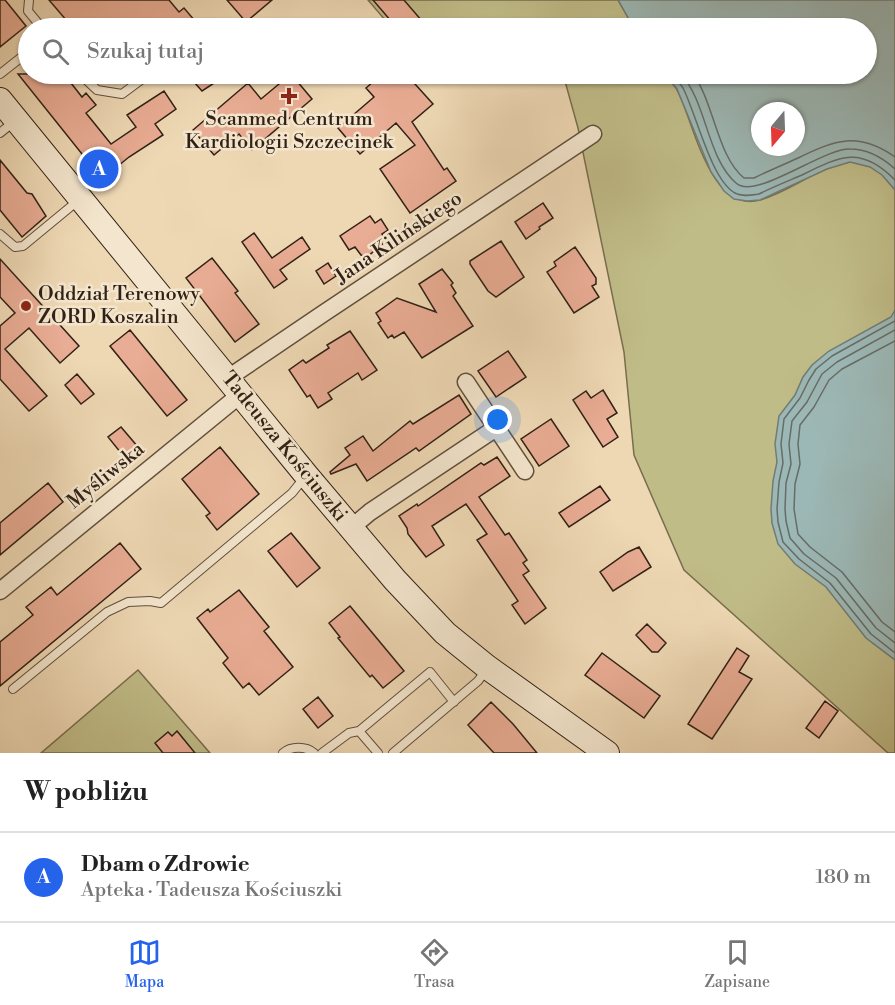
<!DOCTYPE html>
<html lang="pl">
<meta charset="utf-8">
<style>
:root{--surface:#fff;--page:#f2f2f2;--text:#222;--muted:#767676;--line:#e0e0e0;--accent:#2563eb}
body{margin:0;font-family:"Libre Bodoni",serif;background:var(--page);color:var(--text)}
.compass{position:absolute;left:751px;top:102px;width:54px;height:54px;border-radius:50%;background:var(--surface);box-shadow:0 2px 4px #0004;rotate:199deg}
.you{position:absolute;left:498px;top:420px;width:21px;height:21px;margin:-15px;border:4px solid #fff;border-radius:50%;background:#1a73e8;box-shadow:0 0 0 9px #1a73e833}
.badge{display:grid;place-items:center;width:39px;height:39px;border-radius:50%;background:var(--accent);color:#fff;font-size:20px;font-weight:700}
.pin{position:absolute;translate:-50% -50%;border:3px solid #fff;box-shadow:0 2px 6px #0006}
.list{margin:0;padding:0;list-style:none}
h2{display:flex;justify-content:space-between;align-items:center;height:78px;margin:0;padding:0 24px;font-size:26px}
h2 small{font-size:20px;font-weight:400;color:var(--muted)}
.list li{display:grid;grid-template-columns:39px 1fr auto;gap:18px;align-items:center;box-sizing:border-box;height:90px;padding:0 24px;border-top:2px solid var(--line)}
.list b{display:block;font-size:22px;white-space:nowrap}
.list p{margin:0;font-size:20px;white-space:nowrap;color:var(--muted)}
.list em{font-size:20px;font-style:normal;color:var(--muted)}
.icon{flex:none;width:33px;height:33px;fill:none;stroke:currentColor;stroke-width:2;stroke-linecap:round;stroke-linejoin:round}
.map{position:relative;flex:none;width:895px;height:753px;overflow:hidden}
.search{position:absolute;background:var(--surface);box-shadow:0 2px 4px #0004;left:18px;right:18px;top:18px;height:66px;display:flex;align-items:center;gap:15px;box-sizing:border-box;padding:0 21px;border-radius:33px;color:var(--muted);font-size:22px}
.sheet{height:168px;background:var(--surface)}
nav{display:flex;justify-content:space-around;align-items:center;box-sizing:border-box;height:84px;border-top:2px solid var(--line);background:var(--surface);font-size:16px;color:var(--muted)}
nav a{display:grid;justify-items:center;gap:3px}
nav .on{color:var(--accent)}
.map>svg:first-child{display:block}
.green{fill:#c0bc88;stroke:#786e4e;stroke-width:1.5}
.water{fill:#9cb8b6;stroke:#717c76;stroke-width:1.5;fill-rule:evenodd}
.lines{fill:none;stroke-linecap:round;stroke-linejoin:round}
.shore{stroke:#666c66;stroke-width:1.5}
.building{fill:#e9ac94;stroke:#312115;stroke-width:1.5}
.lane-casing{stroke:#604f3d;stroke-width:10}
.street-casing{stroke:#604f3d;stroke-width:19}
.secondary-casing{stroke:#312115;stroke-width:26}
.lane{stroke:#f4e6ce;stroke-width:8}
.street{stroke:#f4e6ce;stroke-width:16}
.secondary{stroke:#f4e6ce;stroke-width:24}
.poi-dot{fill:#8f2418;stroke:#f4e6ce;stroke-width:2}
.labels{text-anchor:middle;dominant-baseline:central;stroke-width:5;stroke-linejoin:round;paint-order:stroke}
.poi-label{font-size:20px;fill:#312115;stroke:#f4e6ce}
.street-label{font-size:20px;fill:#312115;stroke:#f4e6ce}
</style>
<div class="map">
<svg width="895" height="753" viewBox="0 0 895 753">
<rect width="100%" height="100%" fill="#eed8b4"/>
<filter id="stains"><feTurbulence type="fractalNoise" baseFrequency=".00333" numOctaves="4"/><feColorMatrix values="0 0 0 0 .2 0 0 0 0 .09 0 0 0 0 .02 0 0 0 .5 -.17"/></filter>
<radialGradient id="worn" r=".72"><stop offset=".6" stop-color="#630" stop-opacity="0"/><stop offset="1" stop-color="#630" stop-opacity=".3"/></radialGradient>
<path class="green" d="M368 0H618L634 28H392Z
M895 27V753H888L684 570 634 455 624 352 578 128 563 74H664C669 79 675 85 678 92 694 123 710 214 760 200 791 191 818 167 850 162L866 74Z
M138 670 210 753H41Z"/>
<path class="water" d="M618 0H895V190L882 175 870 167 850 162 827 169 760 200 747 201 734 199 724 191 711 172 677 89 664 74H866V28H634ZM760 111H796V147H760Z
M895 310V660L866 638 826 587 795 564 778 544 772 523 771 509 773 481 777 462 775 444 779 416 795 395 803 377 812 365 829 351 891 317Z"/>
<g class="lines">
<path class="shore" d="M672 74C676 78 680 83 683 88 696 113 711 180 735 193 742 197 751 195 759 194 773 187 788 181 802 175 840 156 861 145 895 180
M681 74C707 103 707 158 736 183 755 201 823 148 850 149 867 149 883 158 895 169
M693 74C714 102 717 156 744 178H754C768 171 783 165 798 158 835 140 858 131 895 157
M895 321 832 356 816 369 809 380 800 398 784 419 781 444 783 463 779 482 777 509 778 522 783 542 799 559 830 583 871 634 895 653
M895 330 837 362 822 374 807 402 792 421 789 444 791 464 786 483 785 509 786 521 790 538 804 554 836 578 876 628 895 643
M895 341 842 369 829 380 814 407 800 425 798 444 800 464 795 484 794 509 798 534 810 547 842 572 882 622 895 632"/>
</g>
<path class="building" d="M0 0H5L26 26 0 47Z
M49 0H169L179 12 184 8 201 28H73Z
M227 0H272L246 22Z
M373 0H404L428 28H397Z
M18 74H64L82 97 86 93 96 105 86 113 111 144 136 127 127 115 164 91 176 109 155 124 163 135 129 157 102 179Z
M187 74H228L202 91Z
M291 74 312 99 252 150 239 134 214 155 193 130 248 83 261 99Z
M382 74H406L433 104 412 122 444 170 447 168 456 181 410 213 380 169 415 145 396 123 360 154 338 128 374 97 366 88Z
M0 160 27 193 32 194 46 216 22 237 0 210Z
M543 203 553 218 539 227 540 229 526 239 515 222Z
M370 216 375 223 381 219 388 230 382 234 386 241 367 257 361 255 355 247 349 250 340 236Z
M254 233 272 258 302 237 310 249 280 270 287 279 274 288 242 242Z
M501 241 524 277 496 297 488 291 470 264V261Z
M575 247 596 278V284L592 286 599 297 574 313 547 272 556 266 554 262Z
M212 258 238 291 235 293 259 324 235 342 186 278Z
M0 259 79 346 60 363 29 328 5 349 47 396 29 411 0 379V326L15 313 0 297Z
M328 263 336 276 324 284 316 271Z
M442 269 453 283 451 285 456 293 453 296 473 326 422 358 404 332 394 338 392 335 388 338 378 323 381 321 376 313 397 298 436 312 419 284Z
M130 330 187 400 167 416 110 346Z
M350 331 377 370 362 380 358 373 328 393 332 399 318 408 310 395 307 397 289 370 303 360 306 363 329 348 327 345Z
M508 351 526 377 496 397 478 371Z
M77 374 94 394 81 404 65 385Z
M603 390 617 413 607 419 618 437 603 447 573 400 586 391 591 398Z
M459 395 471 414 419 451 416 448 367 481 356 464 331 474 330 472 350 455 345 448 363 436 373 451 410 421 413 424Z
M551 419 569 446 539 466 521 439Z
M121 427 138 447 125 458 108 437Z
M220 447 259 494 217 530 206 516 210 513 182 479Z
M497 457 510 476 479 497 505 535 509 533 527 560 523 563 529 571 523 575 546 608 525 624 512 605 518 601 477 540 487 534 466 504 432 526 444 545 426 557 408 534 407 528 399 516 417 504 418 506 481 463 484 465Z
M48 483 63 502 0 555V523Z
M600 486 610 500 569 527 559 513Z
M291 533 320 568 297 587 268 551Z
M120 543 141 569 0 686V642L33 615 26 607 51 587 57 595Z
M639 547 651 567 613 591 600 572 628 552Z
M239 590 269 627 264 631 293 667 259 695 249 683 243 688 223 663 228 658 197 618 208 609 210 612Z
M350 606 404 671 383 688 372 675 370 677 338 638 340 637 329 623Z
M647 624 666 643 658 652H652L636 635Z
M737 648 749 656 739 672 752 679 712 739 688 724Z
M602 653 660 696 644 718 585 675Z
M318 697 333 716 318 728 303 709Z
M825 701 838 711 819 738 806 728Z
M491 702 513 724 537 753H494L468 725Z
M177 731 195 753H163L155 743 168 732 172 736Z"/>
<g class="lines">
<g class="lane-casing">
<path id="lane" d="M29 0 28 11 42 28
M0 74 28 52
M80 74 97 90 122 94 149 74
M0 133 16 120
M0 234 15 247 23 246 80 199
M13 689 107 612 128 602 150 601 161 603 292 493 304 478
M359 731 430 672 454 702
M283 753C291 746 306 746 314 753
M322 753 349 733 359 731 378 753
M393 753 478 681 486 670"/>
</g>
<g class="street-casing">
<path id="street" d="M228 378 324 313 593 134
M466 382 525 471
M351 528 370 512 496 428
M0 591 241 394"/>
</g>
<g class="secondary-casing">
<path id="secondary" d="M0 100 307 476 395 580 445 633 487 667 607 753"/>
</g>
<use href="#lane" class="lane"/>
<use href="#street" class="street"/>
<use href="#secondary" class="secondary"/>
</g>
<g class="poi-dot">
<path d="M286 87h6v6h6v6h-6v6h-6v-6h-6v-6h6z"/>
<circle cx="26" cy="306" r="6"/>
</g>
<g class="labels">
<g class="poi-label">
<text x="289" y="119">Scanmed Centrum<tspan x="289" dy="23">Kardiologii Szczecinek</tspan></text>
<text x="38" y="294" text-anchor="start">Oddział Terenowy<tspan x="38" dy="23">ZORD Koszalin</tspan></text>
</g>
<g class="street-label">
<text transform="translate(399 238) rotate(-34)">Jana Kilińskiego</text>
<text transform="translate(284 447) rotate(51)">Tadeusza Kościuszki</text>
<text transform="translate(106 476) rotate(-39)">Myśliwska</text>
</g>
</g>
<rect width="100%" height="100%" filter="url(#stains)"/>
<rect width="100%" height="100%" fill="url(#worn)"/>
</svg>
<svg class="compass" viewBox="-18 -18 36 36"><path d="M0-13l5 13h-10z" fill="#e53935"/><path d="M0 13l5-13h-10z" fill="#767676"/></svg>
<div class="you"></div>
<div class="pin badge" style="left:99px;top:169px">A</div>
<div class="search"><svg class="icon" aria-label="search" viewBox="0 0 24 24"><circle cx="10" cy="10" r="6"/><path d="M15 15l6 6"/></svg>Szukaj tutaj</div>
</div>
<section class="sheet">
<h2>W pobliżu<small></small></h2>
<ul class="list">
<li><span class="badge">A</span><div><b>Dbam o Zdrowie</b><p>Apteka · Tadeusza Kościuszki</p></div><em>180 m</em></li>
</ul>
</section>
<nav>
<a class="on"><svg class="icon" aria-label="map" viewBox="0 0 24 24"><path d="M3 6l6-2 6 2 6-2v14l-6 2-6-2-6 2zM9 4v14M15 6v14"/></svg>Mapa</a>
<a><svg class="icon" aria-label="directions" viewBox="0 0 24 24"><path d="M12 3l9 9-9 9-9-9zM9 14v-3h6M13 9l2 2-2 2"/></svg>Trasa</a>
<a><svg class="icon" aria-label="saved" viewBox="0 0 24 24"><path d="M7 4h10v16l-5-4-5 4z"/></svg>Zapisane</a>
</nav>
